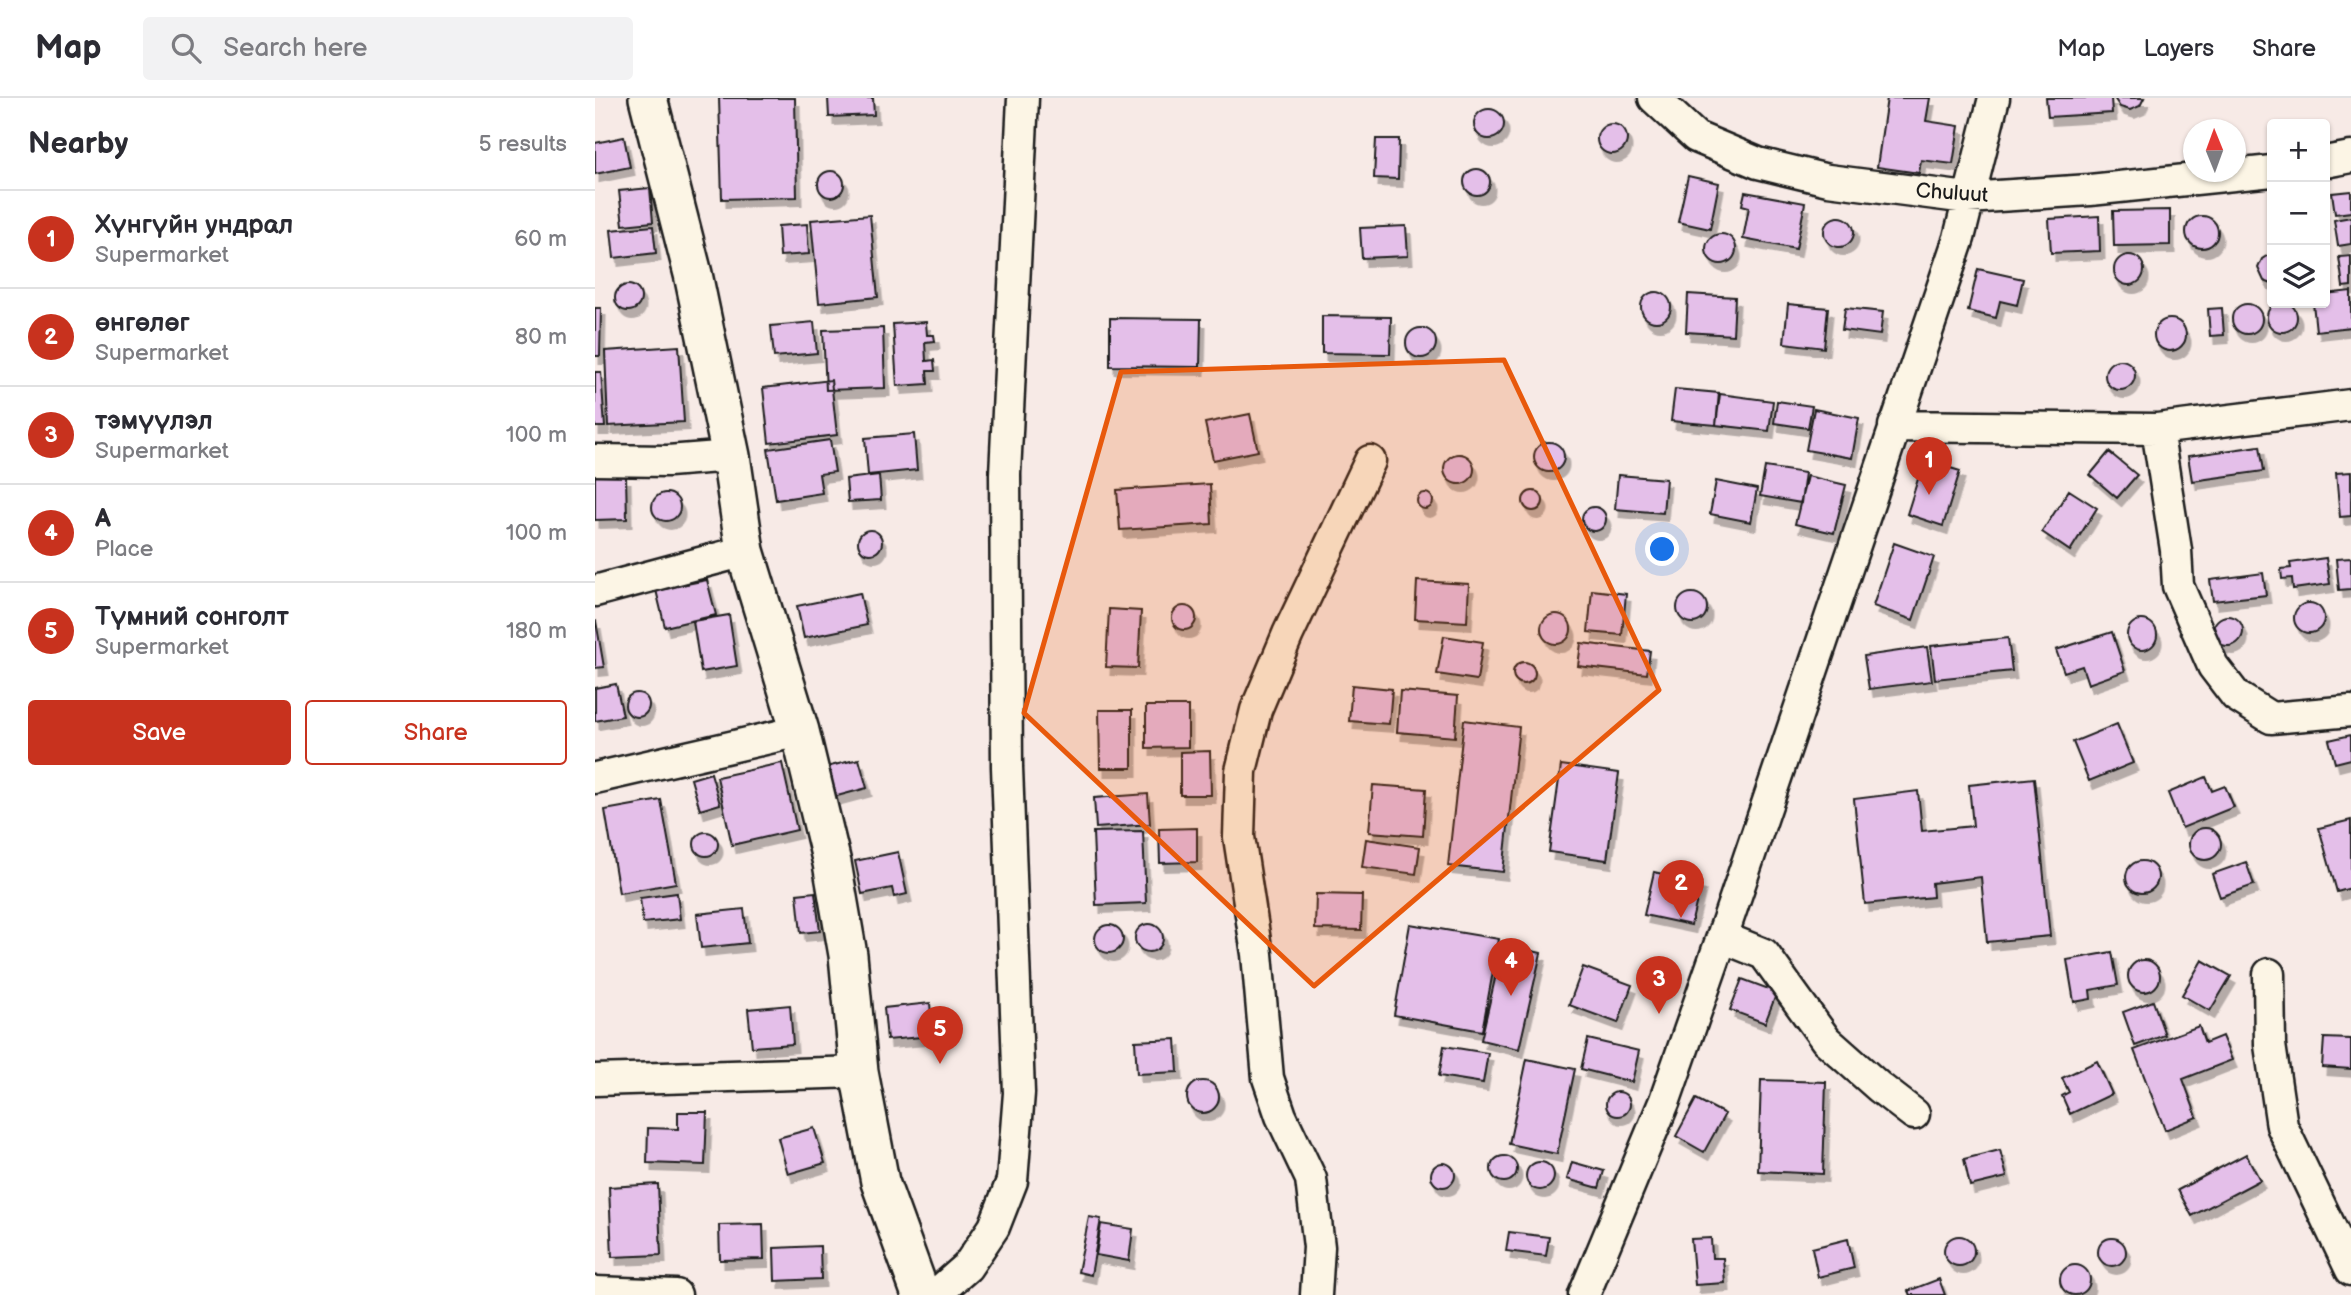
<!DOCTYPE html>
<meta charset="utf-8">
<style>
:root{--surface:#fff;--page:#f2f2f3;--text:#2b2b33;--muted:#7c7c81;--line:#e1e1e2;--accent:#c8321e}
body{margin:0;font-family:"Balsamiq Sans",sans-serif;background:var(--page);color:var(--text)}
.controls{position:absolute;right:21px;top:21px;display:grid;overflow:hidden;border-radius:7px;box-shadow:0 2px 5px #0004}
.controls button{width:63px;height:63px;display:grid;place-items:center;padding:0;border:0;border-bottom:2px solid var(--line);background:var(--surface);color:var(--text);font:35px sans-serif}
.compass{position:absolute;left:1588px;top:21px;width:63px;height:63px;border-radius:50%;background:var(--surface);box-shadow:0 2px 5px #0004;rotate:359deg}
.you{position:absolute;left:1068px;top:452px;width:24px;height:24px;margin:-18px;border:5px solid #fff;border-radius:50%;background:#1a73e8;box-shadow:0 0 0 10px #1a73e833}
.badge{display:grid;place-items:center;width:46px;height:46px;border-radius:50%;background:var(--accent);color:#fff;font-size:23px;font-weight:700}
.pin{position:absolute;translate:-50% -58px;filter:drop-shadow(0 2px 4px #0008)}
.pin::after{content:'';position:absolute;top:37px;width:24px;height:21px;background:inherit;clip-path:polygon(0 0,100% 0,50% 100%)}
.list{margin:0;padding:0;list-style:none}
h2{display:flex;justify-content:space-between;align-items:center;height:91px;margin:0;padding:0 28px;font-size:30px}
h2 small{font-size:23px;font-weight:400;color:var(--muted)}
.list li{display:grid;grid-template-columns:46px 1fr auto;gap:21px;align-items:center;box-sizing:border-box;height:98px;padding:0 28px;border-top:2px solid var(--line)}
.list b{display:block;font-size:26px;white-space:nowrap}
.list p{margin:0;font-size:23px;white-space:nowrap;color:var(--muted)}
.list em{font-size:23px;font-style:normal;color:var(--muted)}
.actions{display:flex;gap:14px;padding:21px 28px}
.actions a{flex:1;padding:16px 0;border:2px solid var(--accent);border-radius:7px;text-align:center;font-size:24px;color:var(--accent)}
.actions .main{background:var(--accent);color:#fff}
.icon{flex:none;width:38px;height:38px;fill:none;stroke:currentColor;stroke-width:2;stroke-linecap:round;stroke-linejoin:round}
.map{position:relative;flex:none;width:1756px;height:1197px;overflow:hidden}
header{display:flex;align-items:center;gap:42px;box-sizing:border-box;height:98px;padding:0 35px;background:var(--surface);border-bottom:2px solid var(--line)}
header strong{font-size:33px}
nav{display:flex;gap:38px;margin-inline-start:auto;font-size:24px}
.search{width:490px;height:63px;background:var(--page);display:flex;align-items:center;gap:18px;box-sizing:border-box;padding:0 24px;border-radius:7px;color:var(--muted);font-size:26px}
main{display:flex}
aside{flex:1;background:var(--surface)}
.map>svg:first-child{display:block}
.building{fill:#e4bfe9;stroke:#1c1c1c;stroke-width:2;filter:url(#shadow)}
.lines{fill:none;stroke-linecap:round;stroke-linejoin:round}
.minor-casing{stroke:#1c1c1c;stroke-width:35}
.tertiary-casing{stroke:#1c1c1c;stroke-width:42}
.minor{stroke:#fcf5e5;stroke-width:30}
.tertiary{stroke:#fcf5e5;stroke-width:37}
.marked{fill:#e8590c;fill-opacity:0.2;stroke:#e8590c;stroke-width:5;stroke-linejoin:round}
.labels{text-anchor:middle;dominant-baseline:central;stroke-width:6;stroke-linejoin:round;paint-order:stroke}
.street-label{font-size:21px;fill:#1c1c1c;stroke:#fcf5e5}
</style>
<header>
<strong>Map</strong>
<div class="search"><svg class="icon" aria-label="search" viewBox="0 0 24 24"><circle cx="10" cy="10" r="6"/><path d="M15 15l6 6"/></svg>Search here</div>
<nav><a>Map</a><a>Layers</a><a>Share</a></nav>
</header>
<main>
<aside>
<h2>Nearby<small>5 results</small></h2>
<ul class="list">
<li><span class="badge">1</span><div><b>Хүнгүйн ундрал</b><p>Supermarket</p></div><em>60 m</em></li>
<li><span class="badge">2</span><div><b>өнгөлөг</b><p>Supermarket</p></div><em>80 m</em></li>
<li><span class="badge">3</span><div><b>тэмүүлэл</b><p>Supermarket</p></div><em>100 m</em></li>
<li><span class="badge">4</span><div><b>A</b><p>Place</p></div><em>100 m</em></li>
<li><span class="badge">5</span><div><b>Түмний сонголт</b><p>Supermarket</p></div><em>180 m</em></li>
</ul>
<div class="actions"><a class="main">Save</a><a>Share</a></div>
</aside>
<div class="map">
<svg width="1756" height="1197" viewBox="0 0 1756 1197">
<defs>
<filter id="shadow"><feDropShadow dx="4.5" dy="8" stdDeviation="0" flood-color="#0004"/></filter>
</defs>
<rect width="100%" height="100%" fill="#f7eae6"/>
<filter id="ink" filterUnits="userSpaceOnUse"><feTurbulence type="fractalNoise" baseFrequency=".0143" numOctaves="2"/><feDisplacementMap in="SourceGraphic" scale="14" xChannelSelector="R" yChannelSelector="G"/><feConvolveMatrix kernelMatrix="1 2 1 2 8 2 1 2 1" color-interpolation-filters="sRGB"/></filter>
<g filter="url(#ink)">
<path class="building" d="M124 0H200L202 99 127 101Z
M233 0H278L279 17 234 19Z
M1292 0H1335L1331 23 1364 28 1358 66 1326 62 1324 75 1282 69Z
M1451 0H1516L1517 15 1453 19Z
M1549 0 1545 8 1535 12 1525 9 1519 0Z
M879 26a15 15 0 1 1 30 0a15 15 0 1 1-30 0Z
M1002 41a15 15 0 1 1 30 0a15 15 0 1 1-30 0Z
M29 39 35 69 0 76V45Z
M781 41H804L803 81 779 80Z
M869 84a13 13 0 1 1 26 0a13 13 0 1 1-26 0Z
M223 86a13 13 0 1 1 26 0a13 13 0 1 1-26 0Z
M1093 78 1124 85 1115 131 1083 124Z
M55 90 58 124 28 127 24 93Z
M1756 93V114L1740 116 1737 95Z
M1150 94 1210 105 1201 151 1148 141 1154 109 1147 107Z
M1575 112V147L1519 148 1518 113Z
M275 117 283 199 224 205 216 122Z
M1504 118 1505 153 1456 155 1454 121Z
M1591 134a16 16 0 1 1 32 0a16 16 0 1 1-32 0Z
M1229 134a15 15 0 1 1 30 0a15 15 0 1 1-30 0Z
M1756 119V146L1743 148 1739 122Z
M212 126 214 156 185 158 183 128Z
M58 128 61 155 19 160 16 132Z
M811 128 813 158 767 160 765 130Z
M1111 151a15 15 0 1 1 30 0a15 15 0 1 1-30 0Z
M1675 156H1677V186L1669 183 1663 170 1667 161Z
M1519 172a15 15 0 1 1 30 0a15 15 0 1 1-30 0Z
M1756 158V188L1748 189 1744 159Z
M1383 171 1428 181 1422 207 1405 203 1401 220 1373 213Z
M20 200a13 13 0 1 1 26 0a13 13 0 1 1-26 0Z
M1756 193V229L1721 233 1718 205H1730V196Z
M1046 209a15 15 0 1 1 30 0a15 15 0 1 1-30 0Z
M1093 196 1140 199 1138 237 1091 234Z
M1672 219a15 15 0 1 1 30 0a15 15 0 1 1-30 0Z
M1637 221a15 15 0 1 1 30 0a15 15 0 1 1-30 0Z
M1193 206 1233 210 1229 250 1189 245Z
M0 210H6L5 258H0Z
M1250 210 1288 214 1285 237 1247 232Z
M1627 210 1629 237 1615 238 1613 211Z
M727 218 796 219 795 256 727 255Z
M515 220 606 221 605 269 515 268Z
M1559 237a16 16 0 1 1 32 0a16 16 0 1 1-32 0Z
M219 224 222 255 179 259 176 228Z
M331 224 332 237H339L340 243 330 244 331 263 339 262 340 273H332L333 286 302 288 298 226Z
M811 245a15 15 0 1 1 30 0a15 15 0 1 1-30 0Z
M288 230 290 290 231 292 228 232Z
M84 248 89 324 13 328 10 253Z
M1510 277a15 15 0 1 1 30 0a15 15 0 1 1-30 0Z
M0 274H6L10 329H0Z
M236 282 242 337 174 345 168 290Z
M1080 291 1124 295 1121 327 1076 323Z
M1125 296 1178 303 1174 333 1121 327Z
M1182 303 1217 308 1213 330 1179 325Z
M1219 311 1264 320 1257 360 1211 352Z
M655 316 663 353 618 362 610 325Z
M319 336 322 372 273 377 270 340Z
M235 342 240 374 224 376 227 395 181 402 173 351Z
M939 359a15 15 0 1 1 30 0a15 15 0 1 1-30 0Z
M1665 348 1669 373 1597 383 1593 358Z
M1514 354 1542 377 1522 400 1495 377Z
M849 371a15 15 0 1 1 30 0a15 15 0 1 1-30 0Z
M1329 362 1365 373 1348 428 1312 416Z
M1170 369 1210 375 1206 405 1165 398Z
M1756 374V418L1745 419 1741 375Z
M284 377 286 402 253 404 251 381Z
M1023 377 1071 381 1068 415 1020 411Z
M0 378H31L32 421 0 422Z
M1212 378 1251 387 1239 435 1200 426Z
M1121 383 1162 391 1156 424 1115 416Z
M615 386 617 426 525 432 522 392Z
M1474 392 1502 410 1475 453 1447 434Z
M928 403a10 10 0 1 1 20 0a10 10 0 1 1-20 0Z
M57 409a14 14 0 1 1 28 0a14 14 0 1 1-28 0Z
M822 403a8 8 0 1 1 16 0a8 8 0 1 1-16 0Z
M987 421a12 12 0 1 1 24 0a12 12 0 1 1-24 0Z
M263 444a12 12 0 1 1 24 0a12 12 0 1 1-24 0Z
M1299 445 1339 459 1318 522 1278 508Z
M1731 460 1735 486 1698 491 1697 480 1687 481 1686 471 1696 470 1695 465Z
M1756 460V491L1744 492 1741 461Z
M1668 475 1671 497 1618 503 1615 482Z
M112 482 121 517 70 529 61 492Z
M822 483 874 486 872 524 820 521Z
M997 492 1031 496 1027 537 993 534Z
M1082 510a15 15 0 1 1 30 0a15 15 0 1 1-30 0Z
M265 495 272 527 209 540 202 508Z
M1699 520a15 15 0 1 1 30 0a15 15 0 1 1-30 0Z
M577 520a12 12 0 1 1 24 0a12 12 0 1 1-24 0Z
M514 511 546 513 543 570 511 569Z
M946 531a15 15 0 1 1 30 0a15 15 0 1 1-30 0Z
M134 517 142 568 106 574 98 523Z
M1618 533a15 15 0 1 1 30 0a15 15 0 1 1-30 0Z
M1532 537a15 15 0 1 1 30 0a15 15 0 1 1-30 0Z
M1 523 9 569 0 570V523Z
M1517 534 1530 573 1493 586 1487 568 1469 574 1461 552Z
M849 538 888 544 882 582 842 576Z
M1413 540 1417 573 1340 581 1336 548Z
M986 545 1055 553 1052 576 983 568Z
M1332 549 1337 583 1274 591 1269 558Z
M918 575a11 11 0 1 1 22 0a11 11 0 1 1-22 0Z
M21 586 28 618 0 623V590Z
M757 587 797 591 794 626 754 623Z
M805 593 863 598 860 639 802 634Z
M30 607a12 12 0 1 1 24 0a12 12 0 1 1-24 0Z
M551 608H593V649L551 650Z
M504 612H537V670H505Z
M869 622 924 629 908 774 853 768Z
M1522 626 1538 665 1494 683 1478 644Z
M1756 637V661L1740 665 1734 642Z
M615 653 616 697H585V654Z
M264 661 272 690 231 701 223 671Z
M187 665 202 732 137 747 122 679Z
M966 667 1024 675 1012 762 954 754Z
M116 675 125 706 105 712 96 681Z
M1611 679 1617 693 1630 688 1639 709 1587 730 1573 695Z
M1439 680 1455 838 1392 844 1386 779 1337 785 1338 799 1270 806 1259 701 1323 693 1327 733 1378 728 1374 687Z
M778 687 831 691 828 738 774 734Z
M553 696 555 726 501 730 499 700Z
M66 702 81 785 24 795 10 712Z
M1756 722V790L1742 794 1724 730Z
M602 730V764L565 765 564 731Z
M1594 746a16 16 0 1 1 32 0a16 16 0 1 1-32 0Z
M548 733 551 805 501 807 498 734Z
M99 746a12 12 0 1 1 24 0a12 12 0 1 1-24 0Z
M771 741 825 749 821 776 767 769Z
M303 754 312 796 299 799 297 790 267 796 260 763Z
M1531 779a16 16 0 1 1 32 0a16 16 0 1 1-32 0Z
M1651 764 1659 787 1625 799 1617 776Z
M1059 774 1106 785 1096 827 1049 817Z
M220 794 225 833 206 835 202 796Z
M82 795 85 821 48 825 45 800Z
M721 796 767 797 766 832 720 831Z
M149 811 153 845 106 850 102 816Z
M540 840a14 14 0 1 1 28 0a14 14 0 1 1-28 0Z
M815 826 904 841 887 933 799 917Z
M500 841a14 14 0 1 1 28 0a14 14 0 1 1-28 0Z
M908 846 946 855 924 951 886 942Z
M1517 854 1523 887 1495 892 1496 901 1479 904 1472 862Z
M1607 862 1636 878 1615 913 1587 897Z
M1533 878a16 16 0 1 1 32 0a16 16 0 1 1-32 0Z
M988 869 1037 887 1023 925 974 907Z
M1147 881 1182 894 1170 925 1135 912Z
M1558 903 1570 937 1540 948 1528 914Z
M335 905 338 938 292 942 289 910Z
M195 907 198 946 157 949 153 911Z
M1604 928 1610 945 1627 938 1637 962 1588 981 1602 1019 1570 1032 1539 952Z
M1729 940 1756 941V971L1727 969Z
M581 941 583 974 542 976 540 943Z
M993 941 1044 953 1037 984 986 971Z
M849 948 893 955 888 985 844 978Z
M932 961 980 971 962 1056 914 1046Z
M1502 963 1517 996 1475 1016 1467 998 1474 994 1467 980Z
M1166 982 1231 984 1228 1076 1163 1073Z
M592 999a16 16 0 1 1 32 0a16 16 0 1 1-32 0Z
M1011 1006a12 12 0 1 1 24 0a12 12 0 1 1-24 0Z
M1101 1001 1130 1016 1109 1054 1081 1038Z
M83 1014H112L110 1067 52 1065 53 1030 83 1031Z
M219 1030 230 1065 193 1076 183 1040Z
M1405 1052 1412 1079 1375 1088 1369 1061Z
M1651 1056 1665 1082 1597 1118 1583 1092Z
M896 1071a13 13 0 1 1 26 0a13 13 0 1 1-26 0Z
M977 1064 1009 1073 1004 1090 972 1081Z
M931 1078a14 14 0 1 1 28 0a14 14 0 1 1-28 0Z
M836 1077a12 12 0 1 1 24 0a12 12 0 1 1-24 0Z
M63 1086 66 1157 17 1159 14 1089Z
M494 1119 506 1121 496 1177 483 1174Z
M168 1126 169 1161 125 1162 124 1127Z
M506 1126 538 1131 534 1163 501 1157Z
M914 1134 954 1139 951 1158 911 1153Z
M1349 1153a15 15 0 1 1 30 0a15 15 0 1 1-30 0Z
M1503 1154a14 14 0 1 1 28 0a14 14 0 1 1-28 0Z
M1116 1140 1117 1160H1128L1130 1185 1100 1187 1096 1141Z
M1253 1141 1259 1170 1223 1179 1217 1150Z
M225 1148 226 1181 180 1183 179 1150Z
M1465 1182a15 15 0 1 1 30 0a15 15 0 1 1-30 0Z
M1344 1181 1350 1197H1315L1313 1193Z"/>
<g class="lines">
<g class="minor-casing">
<path id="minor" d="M1059 0 1101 39 1163 65 1233 82 1372 100 1495 92 1677 73
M1730 64 1756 59
M1299 328 1562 331 1756 307
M1562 331 1581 452 1583 488 1618 568 1641 598 1676 620 1756 613
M0 362 73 363 136 358
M0 493 150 453
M0 680 205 633
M1127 839 1169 856 1231 942 1284 989 1319 1016
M1674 876 1675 947 1687 1028 1756 1172
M0 982 264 974
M0 1194 81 1197
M340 1197 372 1169 399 1129 417 1083 424 995 412 669 410 376 428 0
M721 1197 724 1149 716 1081 686 1018 673 980 662 856 644 739 646 673 661 612 693 536 775 363
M989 1197 1070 1002 1127 839 1364 140 1399 0"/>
</g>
<g class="tertiary-casing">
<path id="tertiary" d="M53 0 98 176 136 358 150 453 205 633 237 765 253 857 264 974 285 1084 326 1197"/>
</g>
<use href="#minor" class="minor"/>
<use href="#tertiary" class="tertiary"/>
</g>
</g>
<path class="marked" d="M909 262 1064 592 719 888 429 615 526 274Z"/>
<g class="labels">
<g class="street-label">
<text transform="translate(1357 95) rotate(4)">Chuluut</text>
</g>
</g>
</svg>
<div class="controls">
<button>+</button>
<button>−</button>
<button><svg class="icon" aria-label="layers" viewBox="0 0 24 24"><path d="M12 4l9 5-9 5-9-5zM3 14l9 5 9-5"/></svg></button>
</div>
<svg class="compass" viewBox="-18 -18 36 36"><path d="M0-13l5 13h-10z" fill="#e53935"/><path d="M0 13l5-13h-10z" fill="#7c7c81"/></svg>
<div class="you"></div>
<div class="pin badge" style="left:1334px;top:397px">1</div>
<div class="pin badge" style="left:1086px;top:820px">2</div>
<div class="pin badge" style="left:1064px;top:916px">3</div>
<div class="pin badge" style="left:916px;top:898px">4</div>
<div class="pin badge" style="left:345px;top:966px">5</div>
</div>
</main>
